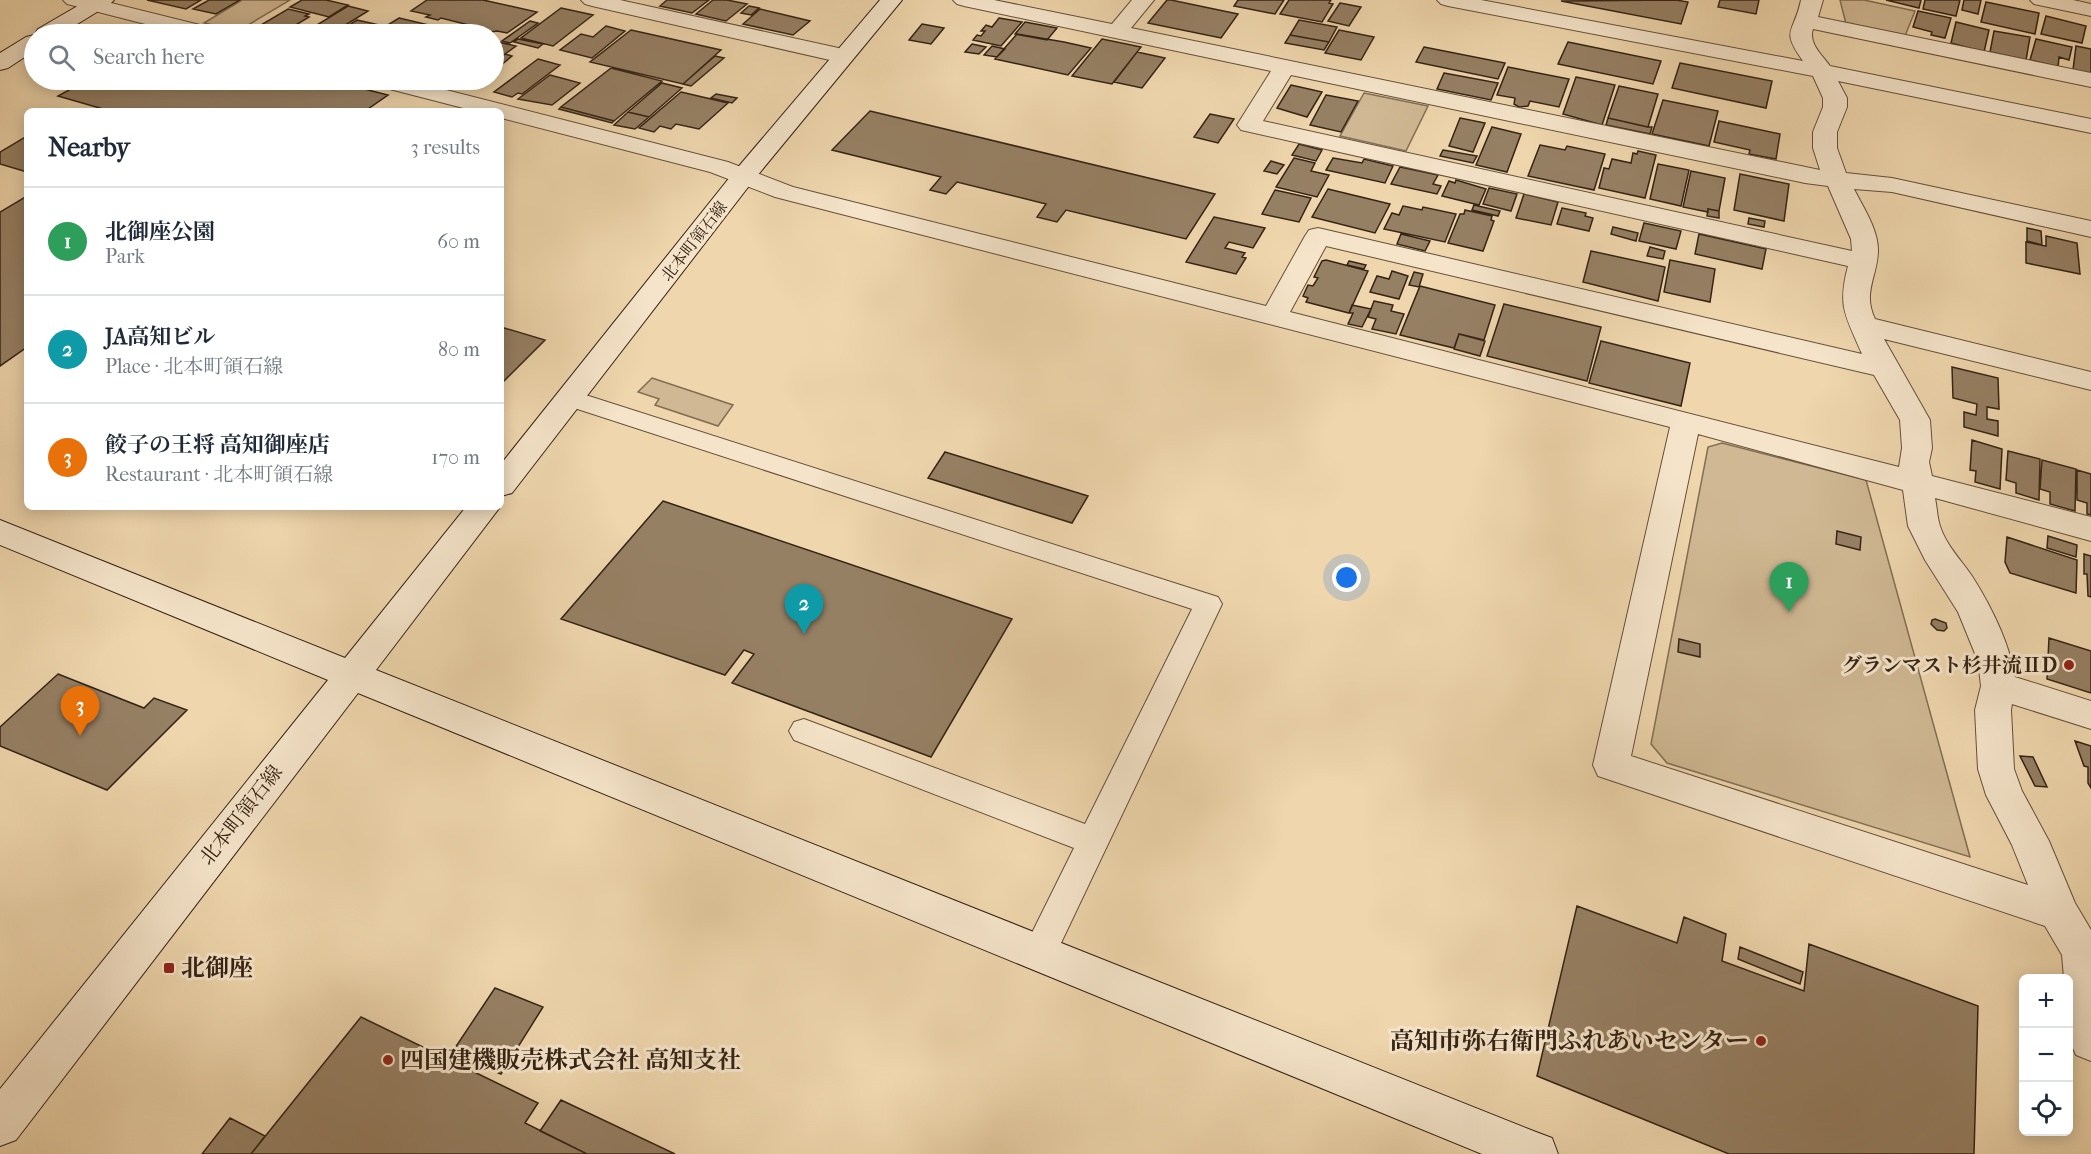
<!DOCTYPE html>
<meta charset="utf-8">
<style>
:root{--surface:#fff;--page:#f2f2f3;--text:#1f2937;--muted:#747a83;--line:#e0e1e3;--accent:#8f2418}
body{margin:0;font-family:"IM FELL French Canon","Noto Serif JP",serif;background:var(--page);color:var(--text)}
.controls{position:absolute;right:18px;bottom:18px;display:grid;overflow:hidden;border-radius:9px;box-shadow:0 3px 15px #0003}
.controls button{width:54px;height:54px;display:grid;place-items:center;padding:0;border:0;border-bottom:2px solid var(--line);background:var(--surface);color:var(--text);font:30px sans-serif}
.you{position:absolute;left:1347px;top:578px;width:21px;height:21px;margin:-15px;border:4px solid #fff;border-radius:50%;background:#1a73e8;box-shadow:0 0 0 9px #1a73e833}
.badge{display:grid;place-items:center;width:39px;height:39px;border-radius:50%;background:var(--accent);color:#fff;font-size:20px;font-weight:700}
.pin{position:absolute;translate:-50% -50px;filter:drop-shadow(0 2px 3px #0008)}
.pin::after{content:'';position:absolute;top:32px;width:21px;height:18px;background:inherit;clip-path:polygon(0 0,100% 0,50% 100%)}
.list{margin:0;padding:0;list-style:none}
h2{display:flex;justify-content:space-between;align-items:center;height:78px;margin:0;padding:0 24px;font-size:26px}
h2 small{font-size:20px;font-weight:400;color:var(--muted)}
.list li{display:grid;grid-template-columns:39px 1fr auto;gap:18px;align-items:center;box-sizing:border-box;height:108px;padding:0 24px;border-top:2px solid var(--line)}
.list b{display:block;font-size:22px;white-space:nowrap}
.list p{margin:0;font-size:20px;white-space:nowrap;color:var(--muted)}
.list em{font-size:20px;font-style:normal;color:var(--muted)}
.icon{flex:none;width:33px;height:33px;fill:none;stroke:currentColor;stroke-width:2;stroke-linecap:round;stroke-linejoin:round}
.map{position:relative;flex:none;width:2091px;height:1154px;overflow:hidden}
.search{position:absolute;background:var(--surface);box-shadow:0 3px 15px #0003;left:24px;top:24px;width:480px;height:66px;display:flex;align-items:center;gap:15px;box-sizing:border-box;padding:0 21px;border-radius:33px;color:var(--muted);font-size:22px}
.panel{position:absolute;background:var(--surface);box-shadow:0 3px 15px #0003;left:24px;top:108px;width:480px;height:402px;border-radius:9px}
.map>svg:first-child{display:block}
.green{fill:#cfb893;stroke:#826e54;stroke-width:1.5}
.building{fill:#968064;stroke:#352315;stroke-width:1.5}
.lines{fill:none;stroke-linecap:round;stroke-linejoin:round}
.lane-casing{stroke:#64503b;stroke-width:2}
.street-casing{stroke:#64503b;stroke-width:2}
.secondary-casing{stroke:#352315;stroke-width:2}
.lane{fill:#f5e4ca;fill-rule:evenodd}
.street{fill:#f5e4ca;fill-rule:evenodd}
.secondary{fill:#f5e4ca;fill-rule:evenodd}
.poi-dot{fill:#8f2418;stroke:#f5e4ca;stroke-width:2}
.labels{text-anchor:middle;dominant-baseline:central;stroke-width:6;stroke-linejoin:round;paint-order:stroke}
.far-street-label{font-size:16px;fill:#352315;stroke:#f5e4ca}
.poi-label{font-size:20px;font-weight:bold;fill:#352315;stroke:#f5e4ca;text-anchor:end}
.street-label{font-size:20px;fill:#352315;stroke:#f5e4ca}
.near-poi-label{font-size:24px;font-weight:bold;fill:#352315;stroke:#f5e4ca;text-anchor:start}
</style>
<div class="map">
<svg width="2091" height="1154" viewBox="0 0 2091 1154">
<rect width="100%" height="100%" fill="#efd6ad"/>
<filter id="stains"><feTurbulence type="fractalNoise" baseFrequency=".00333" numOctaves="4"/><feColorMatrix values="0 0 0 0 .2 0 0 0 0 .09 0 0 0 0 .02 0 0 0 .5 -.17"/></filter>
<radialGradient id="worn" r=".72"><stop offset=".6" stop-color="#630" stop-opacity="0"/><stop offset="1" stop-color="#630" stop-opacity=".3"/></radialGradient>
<path class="green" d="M242 0H290L238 31 204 23Z
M1840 0H1864L1915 11 1905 36 1846 24Z
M1364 93 1428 106 1406 151 1340 136Z
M652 378 733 405 718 426 655 405 659 399 638 392Z
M1722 443 1866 480 1970 857 1667 763 1651 744 1708 447Z"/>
<path class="building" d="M147 0H201L186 9Z
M209 0H240L216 14 193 9Z
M302 0H326L348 5 329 17 290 7Z
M427 0H483L537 12 507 33 497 31 485 33 472 30 477 27 441 18 438 20 426 17 430 15 411 11Z
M667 0H709L692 13 660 6Z
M713 0H727L747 4 726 21 696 14Z
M1167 0H1171L1238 14 1221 38 1148 23Z
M1238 0H1284L1275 14 1234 6Z
M1289 0H1331L1329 3 1333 4 1322 22 1280 14Z
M1676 0 1688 2 1681 24 1561 1Z
M1720 0H1759L1756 14 1718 7Z
M1886 0H1921L1919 8Z
M1925 0H1960L1956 16 1923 9Z
M1964 0H1981L1978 14 1962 10Z
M1986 2 2039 13 2035 34 1981 22Z
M1340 3 1361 7 1349 26 1328 21Z
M348 6 368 11 331 34H302Z
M749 6 759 8 751 15 741 13Z
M561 8 593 15 553 46 521 38Z
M288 9 309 14 305 16 309 17 281 34 249 32Z
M760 9 810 21 793 35 743 24Z
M1918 11 1951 18 1945 38 1931 35 1932 32 1913 27Z
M2046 16 2086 26 2082 43 2041 34Z
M399 18 429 25 415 34H373Z
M999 18 1022 22 1001 46 973 40 977 35 981 36 985 31H981L986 25 992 27Z
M357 20 384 26 372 34H335Z
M1299 20 1337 27 1329 42 1290 35Z
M530 21 538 23 510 43 502 41Z
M1025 22 1057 28 1047 40 1015 34Z
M1956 22 1989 30 1984 52 1951 43Z
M922 24 944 28 931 44 909 40Z
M432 26 468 34H418Z
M606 26 625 31 592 58 560 50 581 34 593 37Z
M631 30 721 50 683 84 590 62Z
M1339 30 1374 37 1361 60 1325 53Z
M1994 31 2030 37 2026 60 1990 52Z
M1017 34 1064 42 1091 48 1068 75 995 59Z
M1290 35 1329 42 1324 50 1285 43Z
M518 39 543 44 538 48 514 42Z
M1102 39 1141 47 1112 84 1072 76Z
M2036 39 2072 47 2069 60 2059 57 2058 67 2030 60Z
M494 41 516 46 494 62Z
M1568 42 1661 61 1653 84 1558 64Z
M972 44 986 47 979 54 965 52Z
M992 46 1005 49 997 57 984 55Z
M2076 46 2091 49V74L2073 70Z
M1424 47 1505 63 1498 79 1416 62Z
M1137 52 1165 58 1142 88 1114 82Z
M505 54 512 56 500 66 494 64Z
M715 56 724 58 691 86 683 84Z
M538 59 560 65 522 94 518 93 512 97 494 92Z
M1680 63 1772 81 1766 108 1672 88Z
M1508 67 1569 79 1559 107 1530 101 1528 106 1519 107 1514 104 1515 98 1497 95Z
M611 68 662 81 614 121 561 107Z
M1444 73 1498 83 1491 100 1437 89Z
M550 75 580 83 552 105 518 99Z
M1576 77 1615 85 1602 125 1563 114Z
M87 80H329L388 95 365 111H110L58 96Z
M662 83 682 88 649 117 628 112Z
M1291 85 1322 92 1307 117 1277 108Z
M1619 86 1658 94 1648 127 1608 118Z
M681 92 728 103 699 129 676 124 671 129 660 126 654 132 639 128Z
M716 94 737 98 732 103 711 98Z
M1326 95 1358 101 1341 132 1310 125Z
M1663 100 1718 111 1709 146 1652 134Z
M561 107 614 121 612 123 559 109Z
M870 111 1215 194 1186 239 1066 210 1057 222 1037 217 1046 204 957 182 946 194 930 190 941 177 832 150Z
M628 112 649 117 635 129 614 125Z
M1210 114 1234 119 1218 143 1194 137Z
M1460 118 1485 123 1473 152 1449 146Z
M1608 118 1648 127H1652L1650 134 1606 125Z
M1719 121 1780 134 1776 159 1749 154 1750 150 1714 142Z
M1492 127 1521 134 1507 172 1476 165Z
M27 136V172L0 164V152Z
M1299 144 1322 150 1316 161 1292 155Z
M1540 145 1565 150 1567 146 1605 154 1594 190 1528 176Z
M1443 150 1477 156 1473 163 1440 156Z
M1638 151 1656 155 1645 198 1599 188 1604 168 1609 169 1612 159 1631 163 1633 153 1637 154Z
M1294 158 1315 163 1311 171 1329 175 1317 197 1276 187Z
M1333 158 1362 163 1364 159 1393 166 1385 183 1326 170Z
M1271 161 1284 165 1277 174 1264 171Z
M1658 164 1689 170 1681 206 1650 199Z
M1400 167 1438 175 1433 184 1441 186 1437 194 1391 184Z
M1691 171 1725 178 1719 211 1708 209V212L1683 207Z
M1740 174 1789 184 1784 221 1734 210Z
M1456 180 1486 189 1479 205 1442 196 1449 181 1455 183Z
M1489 188 1517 194 1511 211 1483 204Z
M1328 189 1390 204 1375 233 1312 217Z
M1275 190 1311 198 1299 222 1262 214Z
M1524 194 1558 202 1551 225 1516 218Z
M27 196V347L0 366V212Z
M1474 205 1500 211 1498 216 1472 210Z
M1403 206 1422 210 1423 207 1456 214 1445 242 1384 229 1392 213 1399 215Z
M1562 208 1586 213 1585 216 1593 218 1589 231 1557 224Z
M1708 209 1719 211V218L1707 216Z
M1465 210 1492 216 1491 220 1494 221 1483 251 1448 243 1460 214H1464Z
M1214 217 1265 228 1253 248 1229 242 1225 248 1245 253 1242 257 1246 258 1236 274 1186 262Z
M1749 218 1765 221 1764 227 1748 224Z
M1644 223 1681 231 1676 249 1639 241Z
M1613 227 1638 233 1636 241 1611 234Z
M2027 228 2041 231 2042 245 2027 241Z
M1401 234 1430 241 1425 251 1397 244Z
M1699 234 1766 249 1762 269 1695 254Z
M2046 236 2077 243 2080 274 2026 263V242L2046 246Z
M1650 247 1665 251 1663 259 1647 256Z
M1591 251 1665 267 1658 301 1583 282Z
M1326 260 1368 271 1349 313 1306 302 1308 298 1303 296 1308 285 1313 286 1318 278 1314 277 1322 261Z
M1670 260 1715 269 1710 302 1664 292Z
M1349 261 1366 265 1364 269 1347 265Z
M1392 271 1408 276 1399 299 1370 292 1377 276 1389 279Z
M1414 272 1423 274 1419 287 1409 285Z
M1420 286 1495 305 1484 340 1459 334 1454 348 1400 335Z
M1374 301 1393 305 1391 311 1404 314 1396 334 1372 329 1376 319 1368 317Z
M1504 304 1601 327 1587 381 1487 356Z
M1352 305 1371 309 1362 327 1348 324 1353 313H1349Z
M501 327 545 340 501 384Z
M1459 334 1485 341 1480 356 1454 349Z
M1601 341 1690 363 1681 406 1589 383Z
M1952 367 1998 378 1999 409 1987 407V419L1998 421V436L1964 427V412L1976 415 1977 404 1953 398Z
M1972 440 2002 449 2000 489 1975 482 1976 471 1970 470Z
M2008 451 2040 459 2039 500 2016 493V483L2006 480Z
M945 452 1088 496 1072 523 928 478Z
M2042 460 2076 469 2075 511 2050 504V492L2040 489Z
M2077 470 2091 474V515L2087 514V503L2077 500Z
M663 501 1012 619 931 757 732 683 754 654 744 650 725 675 561 619Z
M1837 531 1861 537 1860 550 1836 544Z
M2048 536 2077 545 2076 557 2047 548Z
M2007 537 2077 560 2076 593 2010 573 2005 562Z
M2084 554 2091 556V597L2088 596 2087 574H2084Z
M1935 619 1946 623 1947 628 1944 631 1937 630 1931 624 1932 620Z
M2049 638 2091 651V693L2047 679Z
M1679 639 1700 644V657L1678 652Z
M58 674 144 708 154 698 187 710 107 790 0 746V727Z
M2075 741 2091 746V788L2088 783V767L2084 766Z
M2020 756 2033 757 2047 787 2035 786Z
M1577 906 1677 943 1684 917 1726 934 1722 961 1804 991 1809 944 1978 1006 1974 1154H1729L1537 1076Z
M1740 947 1803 972 1800 984 1738 959Z
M495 988 543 1007 501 1074 451 1054Z
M361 1017 538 1103 525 1123 587 1154H251Z
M561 1100 675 1154H587L540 1131Z
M230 1118 265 1136 251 1154H202Z"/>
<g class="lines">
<g class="lane-casing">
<path id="lane" d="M570 390 1218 597 1222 604 1052 962 1040 966 1028 962 1023 951 1074 848 794 740 789 731 794 722 804 719 1085 824 1192 609 562 404 558 398 562 392Z"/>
</g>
<g class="street-casing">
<path id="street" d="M63 0H99L216 29 219 34H184L67 4Z
M581 0H620L843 49 851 51 854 56 851 61 843 63 592 6 585 4Z
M953 0H994L1112 24 1132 0H1154L1131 28 1820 170 1813 148V132L1823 107V98L1813 76 1448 6 1441 4 1437 0H1481L1803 61C1780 29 1794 34 1801 0H1823L1818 17 2091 73V87L1813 29C1808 43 1822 55 1830 66L2091 119V133L1838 81 1847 98V107L1837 132V148L1846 173 1892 178 2091 221V237L1892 192 1854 189C1863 207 1878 229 1878 250 1878 276 1862 292 1875 319L2091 372V390L1884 339 1930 420 1932 448 1929 462 1932 476 2091 517V541L1935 498C1937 507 1937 517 1940 526 1946 545 1961 560 1972 576 1991 606 2009 642 2015 677L2091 701V729L2012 704 2011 710 2014 769 2022 791 2049 841 2075 903 2091 930V1061L2076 1055 2070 1041 2068 978H2064L2062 955 2045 926 1598 776 1593 765 1670 427 775 197 710 172 501 118V111H475L374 85 371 80H407L728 162 793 187 1266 306 1305 236 1309 230 1318 228 1862 354C1846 316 1837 308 1848 266L1241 130 1237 125 1271 71 964 6 957 4ZM1291 75 1805 183 1828 186 1851 239 1852 251 1263 121ZM1326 246 1874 375 1900 420 1902 448 1899 467 1290 312ZM1698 434 1903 490 1908 526 1925 560 1958 612 1978 661 1981 686 1975 710 1978 769 1986 795 2012 845 2028 885 1631 756Z
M2030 0H2073L2091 4V16L2034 4Z"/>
</g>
<g class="secondary-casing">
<path id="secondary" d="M88 0H114L110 4 61 34H35L38 29Z
M880 0H902L752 182 512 493 501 496V464L734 172Z
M34 35V51L8 68 0 70V53L26 37Z
M466 507H500L376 670 1536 1132 1552 1138 1558 1154H1482L358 693 16 1140 0 1146V1089L328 680 0 545V520L345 658Z"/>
</g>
<use href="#lane" class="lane"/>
<use href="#street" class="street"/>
<use href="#secondary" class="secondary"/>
</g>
<g class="poi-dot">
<circle cx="2069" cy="665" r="6"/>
<rect x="163" y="962" width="12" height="12" rx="3"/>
<circle cx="1761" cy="1041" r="6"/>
<circle cx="388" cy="1060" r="6"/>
</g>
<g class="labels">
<g class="far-street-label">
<text transform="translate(694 241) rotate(-52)">北本町領石線</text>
</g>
<g class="poi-label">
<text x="2057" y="665">グランマスト杉井流ⅡD</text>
</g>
<g class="street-label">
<text transform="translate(241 815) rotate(-52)">北本町領石線</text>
</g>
<g class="near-poi-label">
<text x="181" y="968">北御座</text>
<text x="1749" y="1041" text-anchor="end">高知市弥右衛門ふれあいセンター</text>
<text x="400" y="1060">四国建機販売株式会社 高知支社</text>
</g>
</g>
<rect width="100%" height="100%" filter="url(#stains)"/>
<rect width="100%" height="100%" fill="url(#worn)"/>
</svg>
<div class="controls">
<button>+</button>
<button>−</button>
<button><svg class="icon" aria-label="locate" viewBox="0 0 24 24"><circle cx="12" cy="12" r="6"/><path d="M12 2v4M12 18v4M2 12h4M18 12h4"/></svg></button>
</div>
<div class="you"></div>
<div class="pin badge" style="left:1789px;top:612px;background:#2e9e5b">1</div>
<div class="pin badge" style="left:804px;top:634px;background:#0f9aa8">2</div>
<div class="pin badge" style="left:80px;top:736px;background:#e8710a">3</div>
<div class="search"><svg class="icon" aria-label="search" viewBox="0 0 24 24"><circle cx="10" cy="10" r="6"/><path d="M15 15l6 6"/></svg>Search here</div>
<section class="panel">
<h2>Nearby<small>3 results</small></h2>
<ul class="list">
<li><span class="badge" style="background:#2e9e5b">1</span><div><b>北御座公園</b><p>Park</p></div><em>60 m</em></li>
<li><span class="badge" style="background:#0f9aa8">2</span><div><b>JA高知ビル</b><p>Place · 北本町領石線</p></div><em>80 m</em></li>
<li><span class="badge" style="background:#e8710a">3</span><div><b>餃子の王将 高知御座店</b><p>Restaurant · 北本町領石線</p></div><em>170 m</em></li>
</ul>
</section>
</div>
